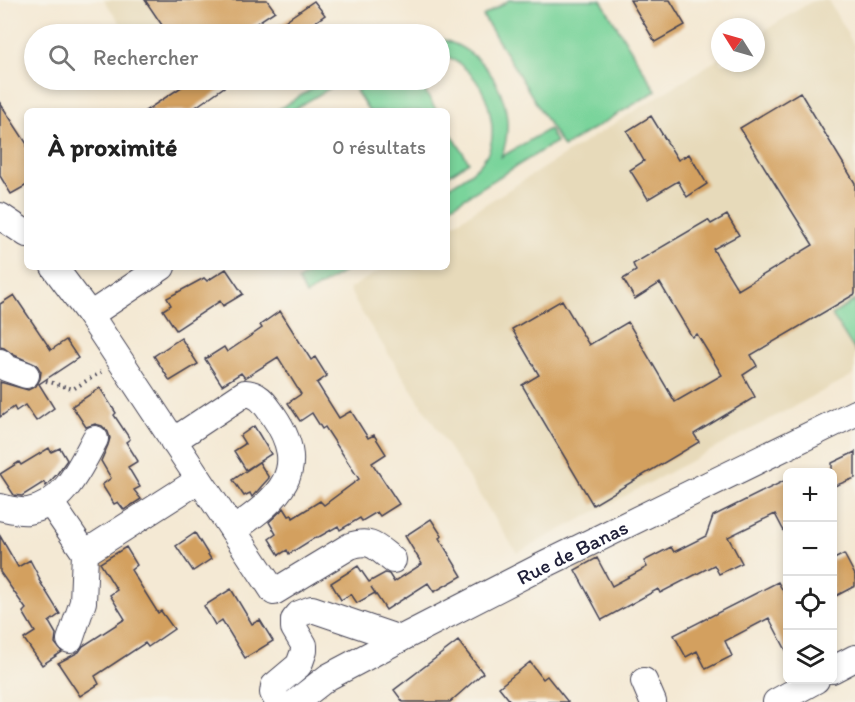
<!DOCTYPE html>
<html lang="fr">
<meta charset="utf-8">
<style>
:root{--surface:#fff;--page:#f6f6f6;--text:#222;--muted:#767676;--line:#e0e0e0}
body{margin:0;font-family:Itim,sans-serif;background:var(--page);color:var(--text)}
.controls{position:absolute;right:18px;bottom:18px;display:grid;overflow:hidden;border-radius:9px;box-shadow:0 3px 9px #0003}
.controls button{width:54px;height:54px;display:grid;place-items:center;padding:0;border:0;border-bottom:2px solid var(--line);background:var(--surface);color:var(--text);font:30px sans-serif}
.compass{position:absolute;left:711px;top:18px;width:54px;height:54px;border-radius:50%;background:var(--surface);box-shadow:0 3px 9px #0003;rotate:307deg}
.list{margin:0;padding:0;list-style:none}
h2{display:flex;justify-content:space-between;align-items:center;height:78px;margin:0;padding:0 24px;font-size:26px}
h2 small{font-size:20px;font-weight:400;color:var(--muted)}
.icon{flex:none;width:33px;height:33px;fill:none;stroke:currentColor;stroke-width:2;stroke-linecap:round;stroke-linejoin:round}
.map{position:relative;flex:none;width:855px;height:702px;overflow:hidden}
.search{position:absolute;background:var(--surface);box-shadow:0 3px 9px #0003;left:24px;top:24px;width:426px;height:66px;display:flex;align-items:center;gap:15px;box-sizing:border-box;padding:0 21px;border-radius:33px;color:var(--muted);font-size:22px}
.panel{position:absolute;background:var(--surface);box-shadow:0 3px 9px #0003;left:24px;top:108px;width:426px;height:162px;border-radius:9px}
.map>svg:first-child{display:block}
.built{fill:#e7daba}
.green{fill:#7ad49b;stroke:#4e7b6b;stroke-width:1.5}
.building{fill:#d3a05f}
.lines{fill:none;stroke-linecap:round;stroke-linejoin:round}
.minor-casing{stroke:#424052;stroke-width:28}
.path{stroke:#424052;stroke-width:4;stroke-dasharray:1.5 4.5;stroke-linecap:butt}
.minor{stroke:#fff;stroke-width:26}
.labels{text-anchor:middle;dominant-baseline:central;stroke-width:6;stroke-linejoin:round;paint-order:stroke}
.street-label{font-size:21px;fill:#22223b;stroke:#f7f3e8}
</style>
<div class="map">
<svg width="855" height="702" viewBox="0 0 855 702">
<rect width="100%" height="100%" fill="#f7f3e8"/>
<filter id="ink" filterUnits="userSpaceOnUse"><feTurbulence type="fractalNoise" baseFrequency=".0167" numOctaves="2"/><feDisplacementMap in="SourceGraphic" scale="12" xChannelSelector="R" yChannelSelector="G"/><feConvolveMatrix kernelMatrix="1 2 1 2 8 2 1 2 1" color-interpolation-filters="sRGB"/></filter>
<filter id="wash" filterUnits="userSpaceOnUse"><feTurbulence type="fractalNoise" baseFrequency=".008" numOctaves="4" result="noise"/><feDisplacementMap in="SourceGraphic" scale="24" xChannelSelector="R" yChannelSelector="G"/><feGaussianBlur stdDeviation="1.35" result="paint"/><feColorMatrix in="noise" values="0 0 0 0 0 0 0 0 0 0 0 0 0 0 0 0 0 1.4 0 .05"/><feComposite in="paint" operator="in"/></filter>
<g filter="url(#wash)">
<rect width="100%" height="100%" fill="#f4e9d4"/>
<path class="built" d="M104 0H193L144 34H128Z
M814 0H828L855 47V374L517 553 357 305 349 289 385 267H447V228L720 58V63H756V36Z"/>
<path class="green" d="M509 0H601L656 91 563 147 483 16Z
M440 39C490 51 521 108 501 157L549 129 556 142 447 209V188C462 179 477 171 486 156 493 145 493 131 491 119 487 88 469 65 440 53Z
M326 80H344L291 111H276Z
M376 80H418L437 111H369L356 91Z
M447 127 469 162 447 176Z
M319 267H352L306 295 298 280Z
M855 300V351L832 315Z"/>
<g id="blocks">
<path class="building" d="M145 0H267L275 11 240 34H168Z
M630 0H670L685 25 655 42Z
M314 1 325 15 298 34H266Z
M192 80H234L190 111H145Z
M800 92 855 183V294L751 355 757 366 743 375 755 397 694 434 699 442 593 505 522 385 539 375 512 329 562 300 589 345 628 322 675 402 722 375 697 334 692 337 660 283 635 299 623 279 636 271 633 264 708 220 711 224 727 215 739 235 713 249 738 290 813 245 740 128Z
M0 103 27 144V185L11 194 0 176Z
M651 116 678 160 689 154 707 184 687 197 678 181 648 199 630 170 644 161 627 131Z
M226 269 243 294 223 306 220 301 176 330 163 310 171 305 167 298 204 278 207 281Z
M14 295 51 350 66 340 78 358 39 384 54 408 36 421 25 405 16 411 14 407 0 417V382L28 390 36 386 40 379 41 372 37 365 14 355 4 348 0 347V304Z
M280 311 311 360 315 357 327 376 317 383 339 418 351 411 368 438 374 435 386 454 372 463 399 504 380 516 377 512 362 521 360 518 340 530 338 526 317 538 316 537 289 554 287 550 279 555 269 539 276 534 269 522 284 508 289 516 292 515 293 518 320 501 324 505 359 479 325 427 322 429 312 413 300 421 288 403 301 394 278 357 245 378 241 373 222 385 205 359 224 347 227 352 262 328 260 325Z
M181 338 198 364 170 381 154 356Z
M100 388 116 413 114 415 130 439 126 442 138 461 128 467 140 487 134 490 141 499 124 510 118 502 114 504 102 485 111 478 101 461 108 445 110 438 108 432 102 426 95 424 86 427 72 406Z
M254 426 271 454 246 470 234 451 245 444 240 436Z
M49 448 51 452 60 448 67 460 57 474 46 486 44 482 22 496 14 495 0 474 19 462 21 465Z
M855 452V478L832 487V463Z
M259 462 269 478 252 497 250 493 244 496 233 480Z
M788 479V539L775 514 728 537 742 563 719 574 714 565 660 593 658 589 602 620 575 570 597 558 612 586 647 567 644 561 671 547 674 552 706 536 713 516Z
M431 519 442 536 439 538 462 576 434 592 428 583 386 610 371 587 375 593 357 603 351 594 341 600 331 583 358 566 369 582 385 573 389 574 394 582 422 564 405 536Z
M195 533 211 559 193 571 176 546Z
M0 536 18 567 30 560 40 579 39 580 60 614 49 622 56 634 55 643 62 652 42 665 24 639 35 632 23 612 26 609 0 572Z
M126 547 137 565 131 570 158 613 161 611 174 629 148 647 145 643 95 676 99 684 80 696 58 663 79 652 83 646 125 619 110 595 117 590 100 563Z
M844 554 855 575V586L832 598V560Z
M778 582 788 600V654L769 618 725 641 732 656 706 669 697 651 686 657 674 635Z
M231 589 252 624 260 620 273 641 245 658 222 620 215 625 204 606Z
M458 641 483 673 450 702H403L394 690Z
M530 662 543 679 547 676 568 702H511L499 687Z"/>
</g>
</g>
<g filter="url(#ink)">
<use href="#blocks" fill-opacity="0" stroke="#424052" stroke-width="1.5"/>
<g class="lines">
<g class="minor-casing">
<g id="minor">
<path d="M0 216 27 234"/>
<path d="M54 267 90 315 274 592 350 546C371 538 377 548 393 560"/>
<path d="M90 315 162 267"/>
<path d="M0 362 6 368 26 375"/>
<path d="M173 441 245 393C260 394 265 404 273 415 312 471 279 498 233 530"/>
<path d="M50 502 85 553"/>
<path d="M0 507C9 509 19 512 28 511 64 505 80 467 95 439"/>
<path d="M70 640 83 602 85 553 199 480"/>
<path d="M832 670 855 658"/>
<path d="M644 681 653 702"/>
<path d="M278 702 273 693 274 686 299 665 304 651V645L294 628V620L299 614 312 609 400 639"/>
<path id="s1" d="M296 702 328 677 400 639 540 567 855 413"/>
<path d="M776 702 816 680"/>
</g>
</g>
<path class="path" d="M46 381 73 389 101 372"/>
<use href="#minor" class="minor"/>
</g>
</g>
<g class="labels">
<g class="street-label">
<text stroke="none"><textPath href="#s1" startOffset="315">Rue de Banas</textPath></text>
</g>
</g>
</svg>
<div class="controls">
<button>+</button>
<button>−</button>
<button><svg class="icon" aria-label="locate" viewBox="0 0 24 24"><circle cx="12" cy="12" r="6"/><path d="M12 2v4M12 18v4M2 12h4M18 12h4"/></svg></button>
<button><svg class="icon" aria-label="layers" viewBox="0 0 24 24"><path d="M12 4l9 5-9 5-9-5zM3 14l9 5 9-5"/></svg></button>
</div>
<svg class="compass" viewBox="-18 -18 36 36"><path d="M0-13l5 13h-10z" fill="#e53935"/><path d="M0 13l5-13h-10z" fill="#767676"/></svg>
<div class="search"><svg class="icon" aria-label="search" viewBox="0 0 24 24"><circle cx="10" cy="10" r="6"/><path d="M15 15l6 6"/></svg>Rechercher</div>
<section class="panel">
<h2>À proximité<small>0 résultats</small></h2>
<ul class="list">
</ul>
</section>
</div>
